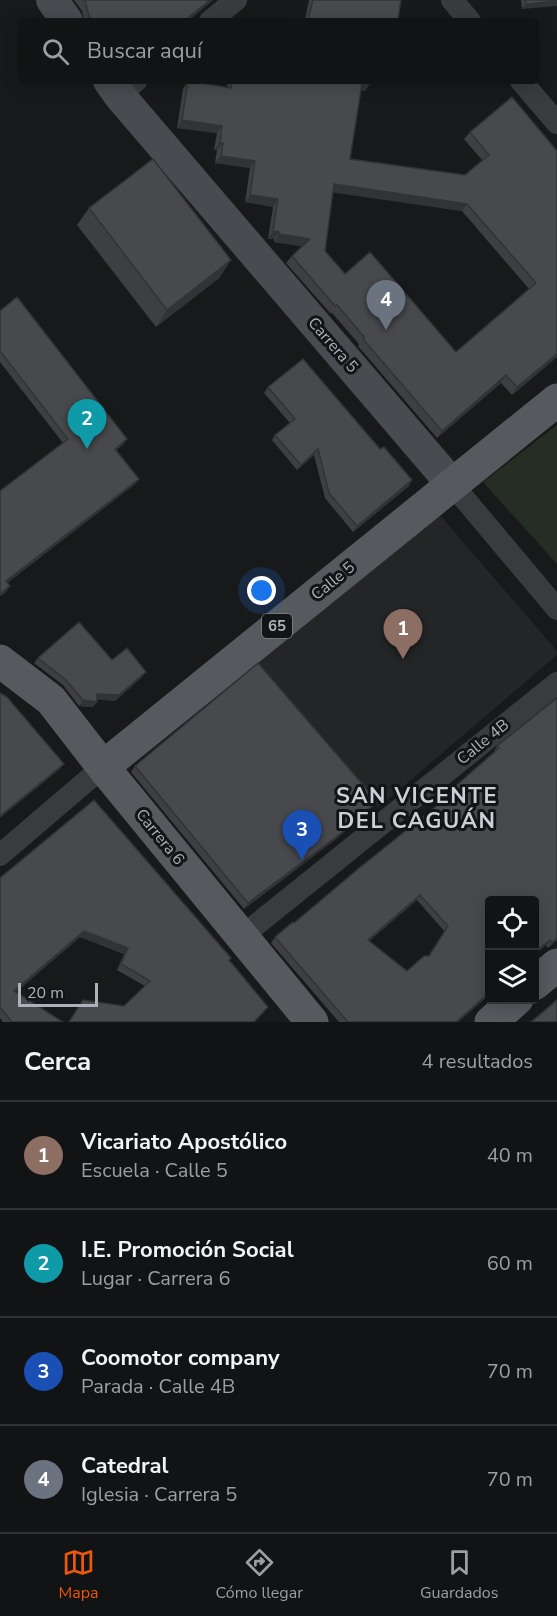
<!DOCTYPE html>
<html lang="es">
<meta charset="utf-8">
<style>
:root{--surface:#121314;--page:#1b1c1d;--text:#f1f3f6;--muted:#9c9ea0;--line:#313234;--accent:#ea580c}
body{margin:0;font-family:"Nunito Sans",sans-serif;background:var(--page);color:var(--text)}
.controls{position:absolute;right:18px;bottom:18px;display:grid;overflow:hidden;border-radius:6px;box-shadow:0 3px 15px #0003}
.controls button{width:54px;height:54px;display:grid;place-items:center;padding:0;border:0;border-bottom:2px solid var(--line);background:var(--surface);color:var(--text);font:30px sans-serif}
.scale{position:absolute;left:18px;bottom:15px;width:80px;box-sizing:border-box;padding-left:6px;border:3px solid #abb2b9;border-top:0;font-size:16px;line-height:21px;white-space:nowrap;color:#abb2b9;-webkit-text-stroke:4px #131415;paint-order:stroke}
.you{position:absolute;left:262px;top:591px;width:21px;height:21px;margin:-15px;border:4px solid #fff;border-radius:50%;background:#1a73e8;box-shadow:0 0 0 9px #1a73e833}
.badge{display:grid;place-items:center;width:39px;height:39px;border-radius:50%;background:var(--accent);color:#fff;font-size:20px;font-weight:700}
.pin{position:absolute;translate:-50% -50px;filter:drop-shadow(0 2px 3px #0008)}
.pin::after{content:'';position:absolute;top:32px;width:21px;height:18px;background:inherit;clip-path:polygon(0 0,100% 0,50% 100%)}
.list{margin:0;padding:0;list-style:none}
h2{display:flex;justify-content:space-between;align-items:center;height:78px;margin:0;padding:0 24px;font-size:26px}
h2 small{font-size:20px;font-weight:400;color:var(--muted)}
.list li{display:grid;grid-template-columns:39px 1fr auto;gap:18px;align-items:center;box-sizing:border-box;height:108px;padding:0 24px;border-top:2px solid var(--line)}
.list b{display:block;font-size:22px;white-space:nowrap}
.list p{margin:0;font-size:20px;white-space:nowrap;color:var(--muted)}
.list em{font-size:20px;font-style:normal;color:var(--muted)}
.icon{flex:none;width:33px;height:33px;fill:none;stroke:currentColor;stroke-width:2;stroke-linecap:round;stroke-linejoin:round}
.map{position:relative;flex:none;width:557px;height:1022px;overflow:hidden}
.search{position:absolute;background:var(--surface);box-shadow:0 3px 15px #0003;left:18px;right:18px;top:18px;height:66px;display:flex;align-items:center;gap:15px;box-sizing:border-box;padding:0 21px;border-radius:6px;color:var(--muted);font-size:22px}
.sheet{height:510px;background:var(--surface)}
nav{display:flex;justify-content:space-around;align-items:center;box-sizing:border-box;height:84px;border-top:2px solid var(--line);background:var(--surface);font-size:16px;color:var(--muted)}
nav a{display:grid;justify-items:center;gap:3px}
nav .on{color:var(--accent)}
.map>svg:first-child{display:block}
.built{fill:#242527}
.green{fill:#252d25}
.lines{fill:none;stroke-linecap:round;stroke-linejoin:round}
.street{stroke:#3a3b3f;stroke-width:22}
.secondary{stroke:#484b4f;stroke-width:32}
.primary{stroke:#56595e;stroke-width:33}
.wall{fill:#3e3f42;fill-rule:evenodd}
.shaded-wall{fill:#323336}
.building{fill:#48494d;stroke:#323336;stroke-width:1.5;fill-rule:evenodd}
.labels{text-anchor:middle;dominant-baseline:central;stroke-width:6;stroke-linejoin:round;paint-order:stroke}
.shield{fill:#131415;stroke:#7d8388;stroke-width:1.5}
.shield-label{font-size:15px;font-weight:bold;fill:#abb2b9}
.street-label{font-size:16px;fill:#abb2b9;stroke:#131415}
.district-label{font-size:22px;font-weight:bold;letter-spacing:1.5px;fill:#ccd0d6;stroke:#131415}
</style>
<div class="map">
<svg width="557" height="1022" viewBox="0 0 557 1022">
<rect width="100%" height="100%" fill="#18191a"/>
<path class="built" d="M439 514 557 651V655L378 808 277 692 252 661Z"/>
<path class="green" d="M557 425V564L483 482Z"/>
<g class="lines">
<path class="street" d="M452 0 470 21
M210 21 236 0
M521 81 557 123
M119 95 136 81
M452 484 557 609
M0 855 103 767
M242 936 557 683"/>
<path class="secondary" d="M52 0 67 21
M109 81 119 95 452 484"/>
<path class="primary" d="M0 661 51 700 103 767 312 1022
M103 767 557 400
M534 984 557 965
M491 1022 517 999"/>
</g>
<path class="wall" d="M74 0H213L188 21H84L82 11Z
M309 0H401L398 19 414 21H293L295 18 305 19Z
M521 0H557L522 9Z
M188 81 227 88 228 81H370L365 91H361L350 159 465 175 482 160 464 139 470 132 557 151V357L512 395 501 383 437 438 358 346 359 344 332 313H330L286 263 292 256 302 246 274 242V239H268L273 207 245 202 250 168 215 163 217 150H214L217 133 177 128 183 89ZM333 192 462 211 529 289 456 352 345 274 325 251Z
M89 208 231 260 219 278 156 327 77 225Z
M0 311 123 445 116 450 139 479 135 484 7 583 6 592 0 596V491L63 443 0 362Z
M268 387 409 486 353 532 325 498 314 455 297 470 272 440 275 435 290 423 264 393Z
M38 658 112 660 142 677 115 701 97 699 93 707 79 706 63 685 34 663Z
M557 698V940L548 948 546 945 458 1022H339L271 943 275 937 294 923 439 804 438 803 442 798 495 752 494 751 497 746ZM417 900 445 932 429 956 407 971 369 941Z
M135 766 373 806 336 839 244 909 131 772Z
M0 878 231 958 229 960 264 1013 124 1006 145 986 117 970 124 954 80 937 16 992 63 1022H3L0 1018Z"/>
<path class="shaded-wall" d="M210 0H213L188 21H184Z
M557 1V6L522 9 526 4Z
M362 83 370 84 365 91 357 90Z
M182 120 222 126 217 133 177 128Z
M220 143H223L217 150H214Z
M221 156 255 161 250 168 215 163Z
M334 184 467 204 462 211 329 192Z
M250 195 278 199 273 207 245 202Z
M273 231 279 232 274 239H268Z
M279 234 310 239 305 247 274 242Z
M231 260 219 278 156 327 167 310Z
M557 354V357L512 395 517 387Z
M506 375 501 383 437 438 442 431Z
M127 439 123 445 111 454 115 449Z
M318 449 314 455 297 470 301 465Z
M139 479 135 484 2 587 6 581Z
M412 480 409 486 353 532 357 526Z
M10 586 6 592 0 596V594Z
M146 672 142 677 115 701 93 699 97 694Z
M83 700 97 702 93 707 79 706Z
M64 764 60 769 0 818V816Z
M377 801 373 806 336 839 244 909 248 903Z
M420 895 417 900 364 945 368 940Z
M84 931 128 948 124 954 80 937 10 997 14 991Z
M557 938V940L548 948 552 943Z
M550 940 546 945 534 955V953Z
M489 993V995L458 1022H456Z"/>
<path class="building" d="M84 0H210L184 21H93L89 16 86 4Z
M313 0H401L398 19 414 21H294L295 18 308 20Z
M525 0H557V1L526 4Z
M188 81 231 88 232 81H370V84L362 83 350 159 465 175 489 155 470 132 512 97 557 151V354L517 387 506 375 442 431 363 339 365 338 337 305 335 306 292 256 310 239 279 234V232L273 231 278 199 250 195 255 161 221 156 223 143H220L222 126 182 120ZM334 184 467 204 536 283 456 352 370 252 345 274 325 251Z
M153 159 231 260 167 310 89 208Z
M17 297 127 439 115 449 139 479 6 581 10 586 0 594V491L68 439 0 351V311Z
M303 359 380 449 384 447 412 480 357 526 329 493 318 449 301 465 275 435 295 419 268 387Z
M79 622 112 660 127 648 146 672 119 695 97 694V702L83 700 66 680 38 658Z
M258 663 377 801 340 834 248 903 135 766Z
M0 693 7 697 64 764 0 816Z
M557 698V938L552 943 550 940 534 953V900H489V993L456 1022H348L275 937 293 922 294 923 358 869 444 800 442 798 499 748 497 746ZM420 895 448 926 429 956H424L407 971 368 940Z
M94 800 231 958 229 960 268 1007 254 1022H69L83 1000 124 1006 150 981 121 964 128 948 84 931 14 991 63 1022H12L0 1007V878Z
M557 1000V1022H531Z"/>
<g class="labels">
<rect class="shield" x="262" y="614" width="30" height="24" rx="4.5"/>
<g class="shield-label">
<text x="277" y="626">65</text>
</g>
<g class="street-label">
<text transform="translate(333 345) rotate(49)">Carrera 5</text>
<text transform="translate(333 581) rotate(-39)">Calle 5</text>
<text transform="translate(483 742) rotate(-39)">Calle 4B</text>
<text transform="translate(160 837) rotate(51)">Carrera 6</text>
</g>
<g class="district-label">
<text x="417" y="796">SAN VICENTE<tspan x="417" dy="25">DEL CAGUÁN</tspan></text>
</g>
</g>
</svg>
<div class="controls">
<button><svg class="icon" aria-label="locate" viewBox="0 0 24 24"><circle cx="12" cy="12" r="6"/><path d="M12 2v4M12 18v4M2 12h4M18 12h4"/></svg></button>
<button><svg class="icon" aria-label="layers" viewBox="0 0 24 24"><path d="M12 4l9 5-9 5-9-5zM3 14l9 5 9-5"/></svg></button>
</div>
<div class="scale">20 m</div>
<div class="you"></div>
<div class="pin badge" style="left:403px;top:659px;background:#8d6e63">1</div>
<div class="pin badge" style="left:87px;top:449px;background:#0f9aa8">2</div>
<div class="pin badge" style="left:302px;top:860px;background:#1a4fb4">3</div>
<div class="pin badge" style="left:386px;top:330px;background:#6b7280">4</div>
<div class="search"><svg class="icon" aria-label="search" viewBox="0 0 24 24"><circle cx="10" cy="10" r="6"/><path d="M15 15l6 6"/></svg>Buscar aquí</div>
</div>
<section class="sheet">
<h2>Cerca<small>4 resultados</small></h2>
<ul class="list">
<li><span class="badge" style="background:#8d6e63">1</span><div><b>Vicariato Apostólico</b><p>Escuela · Calle 5</p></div><em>40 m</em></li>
<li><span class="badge" style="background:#0f9aa8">2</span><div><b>I.E. Promoción Social</b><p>Lugar · Carrera 6</p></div><em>60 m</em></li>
<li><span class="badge" style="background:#1a4fb4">3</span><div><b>Coomotor company</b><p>Parada · Calle 4B</p></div><em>70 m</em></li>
<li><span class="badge" style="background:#6b7280">4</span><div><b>Catedral</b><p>Iglesia · Carrera 5</p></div><em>70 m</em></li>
</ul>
</section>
<nav>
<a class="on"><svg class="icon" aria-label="map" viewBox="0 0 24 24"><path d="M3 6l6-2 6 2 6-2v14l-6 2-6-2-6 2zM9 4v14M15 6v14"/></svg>Mapa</a>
<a><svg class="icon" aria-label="directions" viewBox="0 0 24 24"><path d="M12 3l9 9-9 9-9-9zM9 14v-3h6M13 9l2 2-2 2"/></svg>Cómo llegar</a>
<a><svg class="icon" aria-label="saved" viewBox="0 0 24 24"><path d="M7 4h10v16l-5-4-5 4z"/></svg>Guardados</a>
</nav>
